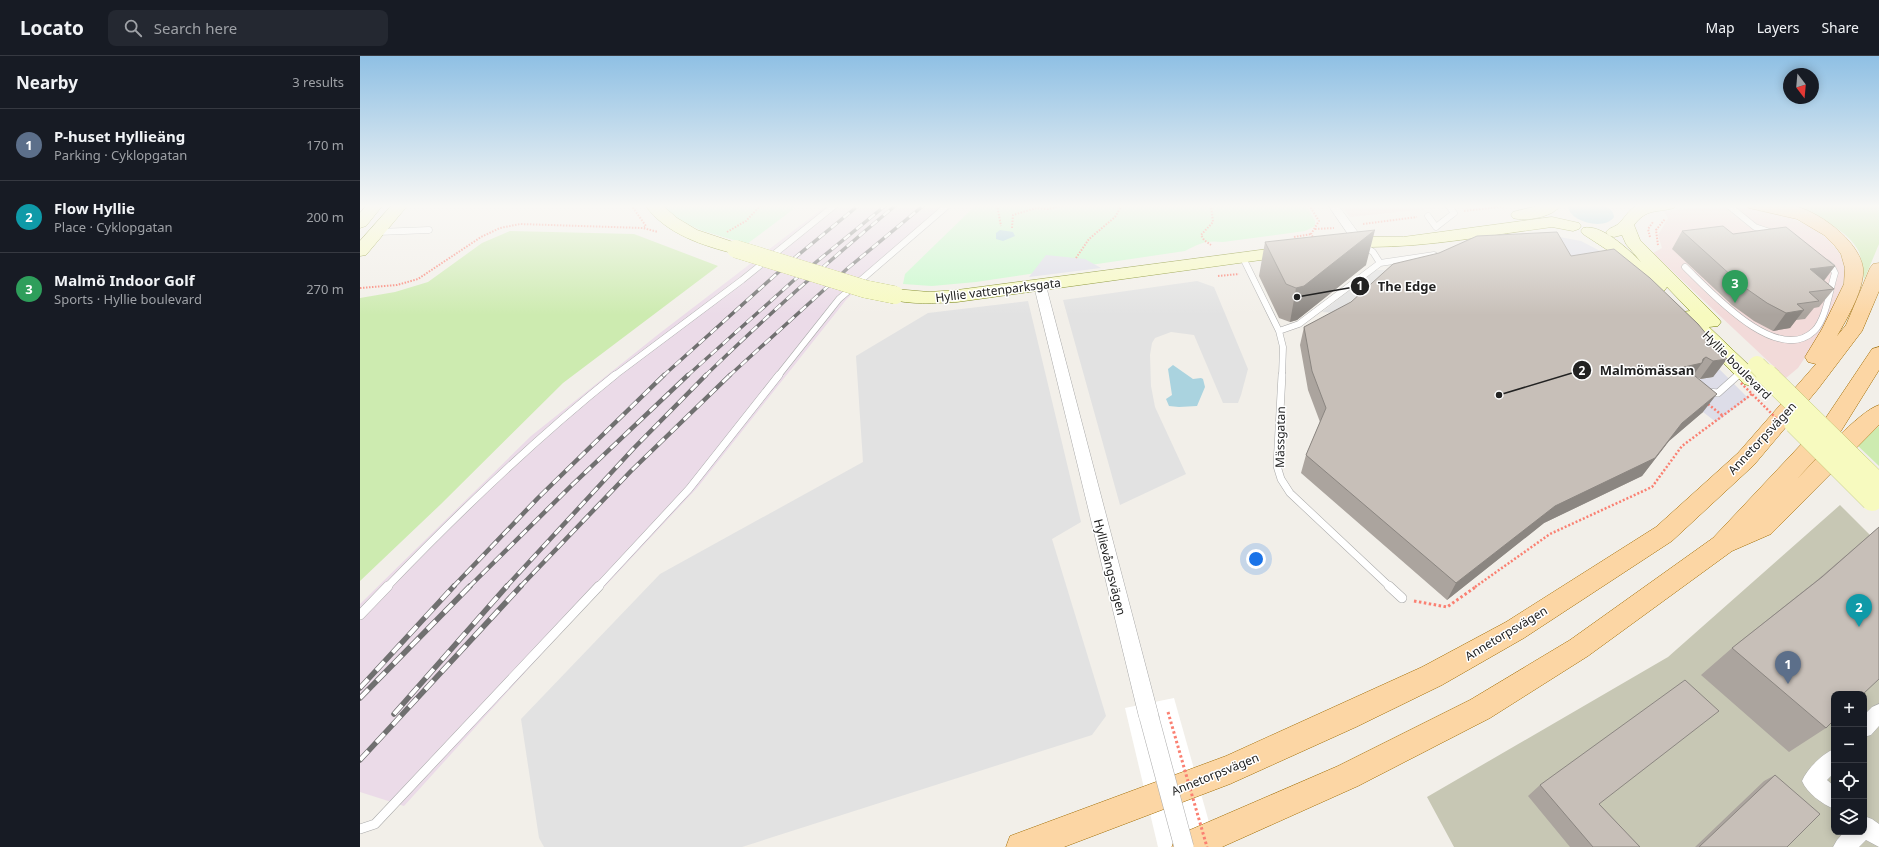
<!DOCTYPE html>
<meta charset="utf-8">
<style>
:root{--surface:#171b24;--page:#242831;--text:#f1f3f6;--muted:#9ea1a6;--line:#363941;--accent:#0f766e}
body{margin:0;font-family:"Noto Sans",sans-serif;background:var(--page);color:var(--text)}
.controls{position:absolute;right:12px;bottom:12px;display:grid;overflow:hidden;border-radius:8px;box-shadow:0 2px 10px #0003}
.controls button{width:36px;height:36px;display:grid;place-items:center;padding:0;border:0;border-bottom:1px solid var(--line);background:var(--surface);color:var(--text);font:20px sans-serif}
.compass{position:absolute;left:1423px;top:12px;width:36px;height:36px;border-radius:50%;background:var(--surface);box-shadow:0 2px 10px #0003;rotate:164deg}
.you{position:absolute;left:896px;top:503px;width:14px;height:14px;margin:-10px;border:3px solid #fff;border-radius:50%;background:#1a73e8;box-shadow:0 0 0 6px #1a73e833}
.badge{display:grid;place-items:center;width:26px;height:26px;border-radius:50%;background:var(--accent);color:#fff;font-size:13px;font-weight:700}
.pin{position:absolute;translate:-50% -33px;filter:drop-shadow(0 1px 2px #0008)}
.pin::after{content:'';position:absolute;top:21px;width:14px;height:12px;background:inherit;clip-path:polygon(0 0,100% 0,50% 100%)}
.list{margin:0;padding:0;list-style:none}
h2{display:flex;justify-content:space-between;align-items:center;height:52px;margin:0;padding:0 16px;font-size:17px}
h2 small{font-size:13px;font-weight:400;color:var(--muted)}
.list li{display:grid;grid-template-columns:26px 1fr auto;gap:12px;align-items:center;box-sizing:border-box;height:72px;padding:0 16px;border-top:1px solid var(--line)}
.list b{display:block;font-size:15px;white-space:nowrap}
.list p{margin:0;font-size:13px;white-space:nowrap;color:var(--muted)}
.list em{font-size:13px;font-style:normal;color:var(--muted)}
.icon{flex:none;width:22px;height:22px;fill:none;stroke:currentColor;stroke-width:2;stroke-linecap:round;stroke-linejoin:round}
.map{position:relative;flex:none;width:1519px;height:791px;overflow:hidden}
header{display:flex;align-items:center;gap:24px;box-sizing:border-box;height:56px;padding:0 20px;background:var(--surface);border-bottom:1px solid var(--line)}
header strong{font-size:19px}
nav{display:flex;gap:22px;margin-inline-start:auto;font-size:14px}
.search{width:280px;height:36px;background:var(--page);display:flex;align-items:center;gap:10px;box-sizing:border-box;padding:0 14px;border-radius:8px;color:var(--muted);font-size:15px}
main{display:flex}
aside{flex:1;background:var(--surface)}
.map>svg:first-child{display:block}
.commercial{fill:#f2dad9}
.industrial{fill:#ebdbe8}
.construction{fill:#c7c7b4;fill-rule:evenodd}
.grass{fill:#cdebb0}
.park{fill:#c8facc}
.parking{fill:#e2e2e2}
.plaza{fill:#dddde8;fill-rule:evenodd}
.water{fill:#aad3df}
.pier{fill:#fff}
.lines{fill:none;stroke-linecap:round;stroke-linejoin:round}
.lane-far2-casing{stroke:#a9a9a9;stroke-width:7}
.lane-far1-casing{stroke:#a9a9a9;stroke-width:8}
.lane-casing{stroke:#a9a9a9;stroke-width:10}
.street-casing{stroke:#a9a9a9;stroke-width:1}
.secondary-casing{stroke:#707d05;stroke-width:1}
.primary-casing{stroke:#a06b00;stroke-width:1}
.path-far2{stroke:#fa8072;stroke-width:2;stroke-dasharray:1.5 1.5;stroke-linecap:butt}
.path-far1{stroke:#fa8072;stroke-width:2.5;stroke-dasharray:2 2;stroke-linecap:butt}
.path{stroke:#fa8072;stroke-width:3;stroke-dasharray:2.5 2.5;stroke-linecap:butt}
.lane-far2{stroke:#fff;stroke-width:6}
.lane-far1{stroke:#fff;stroke-width:7}
.lane{stroke:#fff;stroke-width:9}
.street{fill:#fff;fill-rule:evenodd}
.secondary{fill:#f7fabf;fill-rule:evenodd}
.primary{fill:#fcd6a4;fill-rule:evenodd}
.rail-far2-casing{stroke:#707070;stroke-width:3.5}
.rail-far1-casing{stroke:#707070;stroke-width:4.5}
.rail-casing{stroke:#707070;stroke-width:5.5}
.rail-far2{stroke:#fff;stroke-width:2.5;stroke-dasharray:8;stroke-linecap:butt}
.rail-far1{stroke:#fff;stroke-width:3;stroke-dasharray:9;stroke-linecap:butt}
.rail{stroke:#fff;stroke-width:4;stroke-dasharray:12;stroke-linecap:butt}
.street-bridge-casing{stroke:#a9a9a9;stroke-width:20;stroke-linecap:butt}
.secondary-bridge-far1-casing{stroke:#707d05;stroke-width:18;stroke-linecap:butt}
.secondary-bridge-casing{stroke:#707d05;stroke-width:22;stroke-linecap:butt}
.path-bridge-far1{stroke:#fa8072;stroke-width:2.5;stroke-dasharray:2 2;stroke-linecap:butt}
.path-bridge{stroke:#fa8072;stroke-width:3;stroke-dasharray:2.5 2.5;stroke-linecap:butt}
.street-bridge{stroke:#fff;stroke-width:19}
.secondary-bridge-far1{stroke:#f7fabf;stroke-width:18}
.secondary-bridge{stroke:#f7fabf;stroke-width:22}
.wall{fill:#aba49e}
.shaded-wall{fill:#8b8681}
.building{fill:#c7bfb8;stroke:#8b8681}
.labels{text-anchor:middle;dominant-baseline:central;stroke-width:3;stroke-linejoin:round;paint-order:stroke}
.street-label{font-size:12px;fill:#222;stroke:#fff}
.leader{fill:none;stroke:#222;stroke-width:1.5}
.callout-dot{fill:#222;stroke:#fff;stroke-width:1.5}
.mark-label{font-size:12px;text-anchor:middle;font-weight:bold;fill:#fff}
.callout-label{font-size:13px;text-anchor:middle;font-weight:bold;fill:#222;stroke:#fff;stroke-width:3;stroke-linejoin:round;paint-order:stroke}
</style>
<header>
<strong>Locato</strong>
<div class="search"><svg class="icon" aria-label="search" viewBox="0 0 24 24"><circle cx="10" cy="10" r="6"/><path d="M15 15l6 6"/></svg>Search here</div>
<nav><a>Map</a><a>Layers</a><a>Share</a></nav>
</header>
<main>
<aside>
<h2>Nearby<small>3 results</small></h2>
<ul class="list">
<li><span class="badge" style="background:#5c6f8a">1</span><div><b>P-huset Hyllieäng</b><p>Parking · Cyklopgatan</p></div><em>170 m</em></li>
<li><span class="badge" style="background:#0f9aa8">2</span><div><b>Flow Hyllie</b><p>Place · Cyklopgatan</p></div><em>200 m</em></li>
<li><span class="badge" style="background:#2e9e5b">3</span><div><b>Malmö Indoor Golf</b><p>Sports · Hyllie boulevard</p></div><em>270 m</em></li>
</ul>
</aside>
<div class="map">
<svg width="1519" height="791" viewBox="0 0 1519 791">
<rect width="100%" height="100%" fill="#f2efe9"/>
<path class="commercial" d="M981 149H1105L990 161Z
M1373 149 1426 160 1451 171 1468 183 1481 199 1485 215 1483 229 1464 273 1438 312 1426 322 1293 197 1302 192 1298 179 1308 162 1304 155Z"/>
<path class="industrial" d="M467 149H594L510 220 486 244 337 432 190 589 44 750 0 736V548L171 380 300 277Z"/>
<path class="construction" d="M1480 449 1519 488V791H1094L1067 741 1308 601ZM1474 638H1504V776H1474Z"/>
<path class="grass" d="M1443 149H1519V188L1504 224C1503 215 1502 204 1499 196 1489 174 1457 161 1436 152Z
M150 175 274 178 358 210 203 327 81 448 0 525V242L35 236 68 226 122 187Z
M1519 370V410L1497 389Z"/>
<path class="park" d="M302 149H439L387 188 340 174 318 163Z
M616 149H946L955 165V170L945 175 863 186C846 184 840 187 825 195L616 226 572 230 543 228 545 218Z"/>
<path class="parking" d="M1015 214H1030L976 257 962 256Z
M837 225 854 231 888 313 881 339 878 347H863L834 279 811 276 795 282 792 287 790 299 791 330 795 351 826 418 760 449 703 244Z
M668 245 721 466 692 483 746 660 732 679 382 791H184L179 782 161 663 300 518 503 406 496 300 568 257Z"/>
<path class="plaza" d="M1194 180 1221 185 1244 197 1388 342 1356 366 1343 356ZM1245 211 1353 321 1334 324Z
M686 199 725 203 741 212 669 221Z"/>
<path class="water" d="M1208 149C1220 147 1253 144 1254 161 1245 175 1208 166 1208 149Z
M640 174 653 176 655 180 643 185 636 183V177Z
M813 309 833 323 841 322 843 323 845 331 837 350 819 351 809 350 806 343 812 339 808 313Z"/>
<path class="pier" d="M814 642 856 791H798L765 652Z"/>
<g class="lines">
<g class="lane-far2-casing">
<path id="lane-far2" d="M1368 149 1395 171 1410 176
M1068 160 1076 171 1094 157 1088 149
M18 176 69 174
M1002 189 1013 196 1020 207
M883 202 919 275 923 291 922 320
M1325 211C1350 235 1417 310 1454 275 1466 264 1470 232 1475 217L1472 211 1467 207
M919 275 939 268 1020 207 1074 199
M254 320 382 224 475 149
M418 320 479 243 588 149
M1377 320 1382 315"/>
</g>
<g class="lane-far1-casing">
<path id="lane-far1" d="M922 319 917 410 921 423 930 437 1030 531
M1348 336 1358 337 1378 319
M27 531C99 456 174 384 255 319
M238 531 329 433 419 319"/>
</g>
<g class="lane-casing">
<path id="lane" d="M1029 530 1042 542
M0 559 28 530
M0 773 15 768 239 530"/>
</g>
<g class="street-casing">
<path id="street" d="M968 149H978L1005 186 1003 188H995Z
M680 226 684 227 686 230 799 661 796 667 789 670 782 667 779 661 674 230 676 227Z
M1519 648V670L1511 679 1504 681V659L1512 651Z
M1474 693V717L1467 724 1474 730V753C1462 748 1447 737 1442 725 1447 713 1462 698 1474 693Z
M1504 760 1512 763 1519 768V791L1506 784 1499 791H1473L1477 784 1484 776H1504Z"/>
</g>
<g class="secondary-casing">
<path id="secondary" d="M7 149H23L6 170 0 172V157Z
M32 149H48L6 199 0 200V185Z
M285 149H302L317 162 337 174 382 189 384 193 382 197 376 198C344 190 305 178 285 149Z
M1182 149H1201C1193 161 1166 166 1153 162L1151 159 1153 156Z
M1278 149H1316L1314 152C1296 157 1287 152 1274 169L1280 184 1358 262 1361 266 1358 270 1349 271 1398 318 1401 323 1398 328 1391 330 1384 328 1321 264 1318 260 1321 256 1330 255 1307 231 1304 235 1298 236 1292 235 1252 197 1223 178 1221 175 1223 172C1241 167 1269 194 1281 206L1266 188 1262 179 1254 181 1248 179 1246 176C1249 172 1252 172 1257 169 1265 163 1268 153 1278 149Z
M1192 161 1219 167 1221 170 1219 173 1213 175 1192 171C1131 179 1070 191 1009 191 999 191 988 194 978 192L976 188 978 184 999 181H1043Z
M931 190 937 191 939 195 937 199 597 246C574 247 551 249 529 243L526 239 529 235 535 233 569 236 597 234Z"/>
</g>
<g class="primary-casing">
<path id="primary" d="M1387 149C1400 148 1417 147 1430 149 1456 153 1499 184 1503 212 1505 232 1487 263 1477 280L1486 269 1510 212 1513 208 1519 207V235L1502 275 1458 333 1394 409 1312 485 1164 582 1082 629 996 671 870 728 704 791H646L650 780 866 700 1062 611 1146 566 1296 471 1378 397 1456 308 1448 306 1445 301 1462 273 1484 228 1485 212 1481 198 1475 190 1464 179 1437 163 1389 152Z
M1519 291V314L1481 375 1437 423C1454 406 1499 355 1519 349V369L1411 478 1372 495 1228 600 1130 662 998 730 862 791H812L816 780 978 710 1110 644 1210 584 1353 482 1465 363 1512 293Z"/>
</g>
<path class="path-far2" d="M271 149 286 170 284 171
M392 149H411
M637 149 641 170
M851 149 853 166 841 179 844 184 851 189
M949 149 959 165 951 178 954 183
M1104 155 1146 150
M1003 168 1057 161
M652 172 653 159 676 152 688 153 705 149
M955 173 974 172
M367 176 386 165 401 149
M934 181 951 178
M1290 181 1288 173 1293 166
M1298 189 1296 174 1305 163
M716 202 729 183 755 161 762 149
M858 220 879 218
M0 232 37 229 58 223 121 181 140 172 160 168 283 172 298 176"/>
<path class="path-far1" d="M1348 348 1363 360
M1115 531 1190 478 1292 431 1322 390 1392 338"/>
<path class="path" d="M1054 545 1087 551 1117 530"/>
<use href="#lane-far2" class="lane-far2"/>
<use href="#lane-far1" class="lane-far1"/>
<use href="#lane" class="lane"/>
<use href="#street" class="street"/>
<use href="#secondary" class="secondary"/>
<use href="#primary" class="primary"/>
<g class="rail-far2-casing">
<path id="rail-far2" d="M303 320 432 204 499 149
M327 320 433 225 526 149
M345 320C406 260 470 204 536 149
M369 320 488 212 564 149"/>
</g>
<g class="rail-far1-casing">
<path id="rail-far1" d="M93 531 178 442 304 319
M109 531 212 429 328 319
M146 531 274 392 346 319
M160 531 271 415 370 319"/>
</g>
<g class="rail-casing">
<path id="rail" d="M0 632 94 530
M0 642 110 530
M34 658 147 530
M0 704 161 530"/>
</g>
<use href="#rail-far2" class="rail-far2"/>
<use href="#rail-far1" class="rail-far1"/>
<use href="#rail" class="rail"/>
<g class="street-bridge-casing">
<path id="street-bridge" d="M789 661 824 791"/>
</g>
<g class="secondary-bridge-far1-casing">
<path id="secondary-bridge-far1" d="M376 193 505 233 535 239
M1397 309 1408 320"/>
</g>
<g class="secondary-bridge-casing">
<path id="secondary-bridge" d="M1407 319 1519 429
M1435 367 1512 444"/>
</g>
<path class="path-bridge-far1" d="M1381 327 1417 363"/>
<path class="path-bridge" d="M808 656 847 791"/>
<use href="#street-bridge" class="street-bridge"/>
<use href="#secondary-bridge-far1" class="secondary-bridge-far1"/>
<use href="#secondary-bridge" class="secondary-bridge"/>
</g>
<path class="wall" d="M1322 175 1373 178 1475 210 1464 225 1474 233 1459 251 1454 252 1445 263 1436 264 1430 272 1413 275 1394 265 1372 249 1312 193Z
M905 186 1006 209 937 264 930 266 919 262 899 220Z
M1211 200 1367 303 1353 321 1340 323 1336 321 1343 356 1309 385 1282 420 1184 467 1087 544 941 417 946 399 960 366 948 334 940 289 944 271Z
M1519 471 1466 672 1429 696 1341 619 1372 592 1456 525Z
M1415 719 1427 791H1335L1404 725Z
M1180 729 1239 748 1280 791H1210L1168 740Z"/>
<path class="shaded-wall" d="M1015 174 1006 209 937 264 930 266 936 232Z
M1475 210 1461 228 1450 213Z
M1444 254 1430 272 1413 275 1426 257Z
M1346 301 1342 307 1329 325 1324 311Z
M1367 303 1353 321 1340 323 1353 305Z
M1357 338 1343 356 1309 385 1282 420 1184 467 1087 544 1096 527 1195 450 1322 367Z"/>
<path class="building" d="M1363 170 1373 178 1426 171 1475 210 1450 213 1474 233 1449 236 1459 245 1437 248 1444 254 1426 257 1407 247 1384 231 1322 175Z
M1015 174 944 230 936 232 926 228 905 186Z
M1197 176 1211 200 1254 193 1290 222 1338 268 1367 303 1353 305 1346 301 1343 303 1342 307 1324 311 1357 338 1322 367 1295 402 1195 450 1096 527 946 399 966 352 952 315 944 271 991 246 1033 208 1079 197 1117 180Z
M1519 471V623L1503 638H1474V664L1466 672 1372 592 1462 521Z
M1325 624 1359 655 1239 748 1280 791H1233L1180 729Z
M1415 719 1460 758 1427 791H1339Z"/>
<linearGradient id="sky" x2="0" y2="1"><stop stop-color="#8fc0e4"/><stop offset="0.58" stop-color="#f9f8f5"/><stop offset="1" stop-color="#f9f8f5" stop-opacity="0"/></linearGradient>
<rect width="1519" height="259" fill="url(#sky)"/>
<g class="labels">
<g class="street-label">
<text transform="translate(638 234) rotate(-7)">Hyllie vattenparksgata</text>
<text transform="translate(1377 309) rotate(45)">Hyllie boulevard</text>
<text transform="translate(920 381) rotate(-89)">Mässgatan</text>
<text transform="translate(1402 382) rotate(-47)">Annetorpsvägen</text>
<text transform="translate(750 511) rotate(76)">Hyllievångsvägen</text>
<text transform="translate(1146 577) rotate(-31)">Annetorpsvägen</text>
<text transform="translate(855 718) rotate(-22)">Annetorpsvägen</text>
</g>
</g>
<path class="leader" d="M937 241L1000 230M1139 339L1222 314"/>
<g class="callout-dot">
<circle cx="937" cy="241" r="4"/>
<circle cx="1139" cy="339" r="4"/>
<circle cx="1000" cy="230" r="10"/>
<circle cx="1222" cy="314" r="10"/>
</g>
<g class="mark-label">
<text x="1000" y="234">1</text>
<text x="1222" y="319">2</text>
</g>
<g class="callout-label">
<text x="1047" y="235">The Edge</text>
<text x="1287" y="319">Malmömässan</text>
</g>
</svg>
<div class="controls">
<button>+</button>
<button>−</button>
<button><svg class="icon" aria-label="locate" viewBox="0 0 24 24"><circle cx="12" cy="12" r="6"/><path d="M12 2v4M12 18v4M2 12h4M18 12h4"/></svg></button>
<button><svg class="icon" aria-label="layers" viewBox="0 0 24 24"><path d="M12 4l9 5-9 5-9-5zM3 14l9 5 9-5"/></svg></button>
</div>
<svg class="compass" viewBox="-18 -18 36 36"><path d="M0-13l5 13h-10z" fill="#e53935"/><path d="M0 13l5-13h-10z" fill="#9ea1a6"/></svg>
<div class="you"></div>
<div class="pin badge" style="left:1428px;top:628px;background:#5c6f8a">1</div>
<div class="pin badge" style="left:1499px;top:571px;background:#0f9aa8">2</div>
<div class="pin badge" style="left:1375px;top:247px;background:#2e9e5b">3</div>
</div>
</main>
